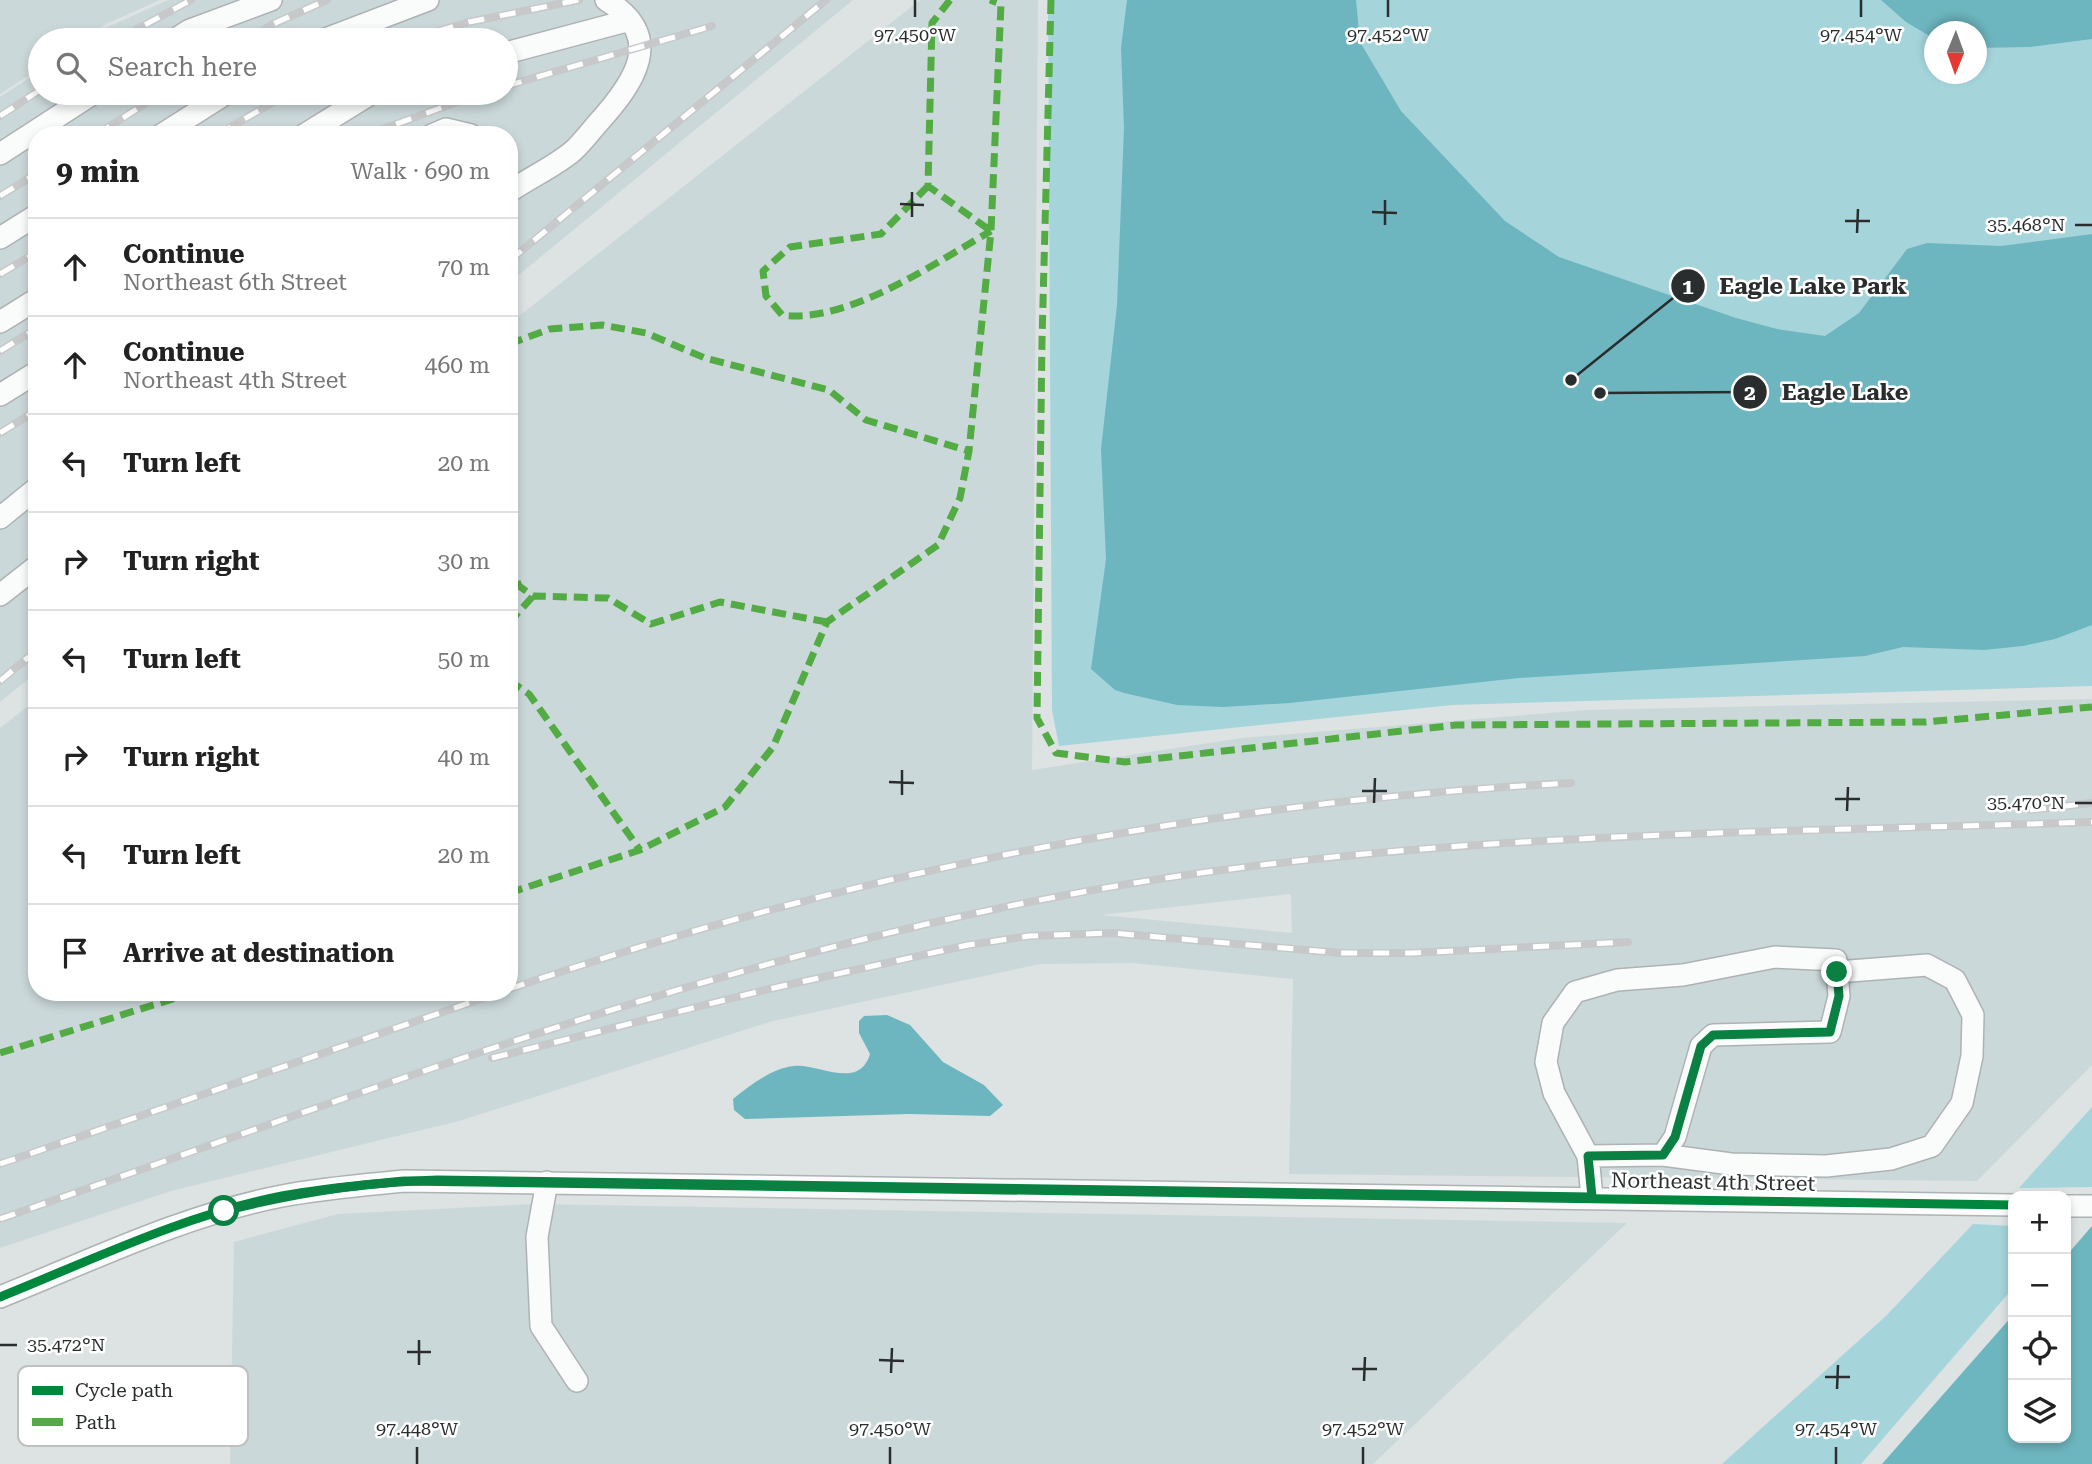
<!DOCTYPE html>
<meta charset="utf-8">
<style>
:root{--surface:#fff;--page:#f2f2f2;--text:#222;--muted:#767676;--line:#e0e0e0}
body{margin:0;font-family:"Roboto Serif",serif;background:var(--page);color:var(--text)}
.controls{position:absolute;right:21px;bottom:21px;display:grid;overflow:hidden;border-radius:14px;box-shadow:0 4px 10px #0003}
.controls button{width:63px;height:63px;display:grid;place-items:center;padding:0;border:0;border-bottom:2px solid var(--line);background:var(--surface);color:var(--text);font:35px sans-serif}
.compass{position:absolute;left:1924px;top:21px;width:63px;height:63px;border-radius:50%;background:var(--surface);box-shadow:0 4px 10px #0003;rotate:181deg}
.stop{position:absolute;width:21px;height:21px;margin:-16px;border:5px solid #0b8043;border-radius:50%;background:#fff}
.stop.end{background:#0b8043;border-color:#fff;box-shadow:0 2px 7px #0008}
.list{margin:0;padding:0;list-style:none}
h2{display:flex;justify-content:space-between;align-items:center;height:91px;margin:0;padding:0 28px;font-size:30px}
h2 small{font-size:23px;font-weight:400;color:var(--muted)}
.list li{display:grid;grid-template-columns:46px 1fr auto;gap:21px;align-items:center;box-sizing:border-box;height:98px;padding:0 28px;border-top:2px solid var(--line)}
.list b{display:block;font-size:26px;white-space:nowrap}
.list p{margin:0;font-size:23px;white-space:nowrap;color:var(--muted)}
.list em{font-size:23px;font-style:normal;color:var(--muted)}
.icon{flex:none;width:38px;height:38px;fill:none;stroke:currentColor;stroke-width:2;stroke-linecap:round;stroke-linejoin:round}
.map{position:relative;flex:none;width:2092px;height:1464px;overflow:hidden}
.search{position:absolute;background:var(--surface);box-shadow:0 4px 10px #0003;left:28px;top:28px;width:490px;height:77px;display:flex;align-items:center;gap:18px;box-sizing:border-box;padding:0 24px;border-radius:38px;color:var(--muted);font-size:26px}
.panel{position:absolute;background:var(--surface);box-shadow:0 4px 10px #0003;left:28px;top:126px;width:490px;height:875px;border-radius:28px}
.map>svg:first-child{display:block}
.built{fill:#cbd8da;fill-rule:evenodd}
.green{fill:#a5d4db;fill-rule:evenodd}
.water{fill:#6eb6bf}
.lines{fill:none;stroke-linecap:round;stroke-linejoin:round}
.minor-casing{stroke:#aeb2b3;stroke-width:24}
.minor{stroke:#fafbfb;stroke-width:21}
.rail-casing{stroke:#c7c8c9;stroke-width:8}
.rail{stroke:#fff;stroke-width:5;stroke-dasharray:16;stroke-linecap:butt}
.quiet{stroke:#53ab44;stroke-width:7;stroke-dasharray:14 7;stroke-linecap:butt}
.cycleway-casing{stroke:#fff;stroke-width:13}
.cycleway{stroke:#00873e;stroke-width:9}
.route{stroke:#0b8043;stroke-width:9}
.ticks{fill:none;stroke:#292d2d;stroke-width:2.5}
.labels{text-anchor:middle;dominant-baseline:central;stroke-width:5;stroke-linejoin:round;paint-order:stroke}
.street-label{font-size:21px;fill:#292d2d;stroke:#fff}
.key{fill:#fff;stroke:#bfc0c0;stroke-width:2}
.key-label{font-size:19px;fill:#292d2d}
.ticks-label{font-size:18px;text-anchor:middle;fill:#292d2d;stroke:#fff;stroke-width:5;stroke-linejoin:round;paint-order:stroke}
.leader{fill:none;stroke:#292d2d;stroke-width:2.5}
.callout-dot{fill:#292d2d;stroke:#fff;stroke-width:2.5}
.mark-label{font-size:21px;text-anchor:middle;font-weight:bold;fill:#fff}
.callout-label{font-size:23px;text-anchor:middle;font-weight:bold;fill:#292d2d;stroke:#fff;stroke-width:5;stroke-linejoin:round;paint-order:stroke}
</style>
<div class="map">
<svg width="2092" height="1464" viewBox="0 0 2092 1464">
<rect width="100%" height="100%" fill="#dde2e3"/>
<path class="built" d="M0 0H160L106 24 82 40H40V68L0 94Z
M168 0H853L509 283V135H37V672L0 702V97L40 71V93H506V40H88L110 26Z
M920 0H1038L1032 770 1242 738 1587 710 2092 699V1065L1977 1181 1289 1174 1293 979 1133 963 1040 964 773 1021 459 1121 171 1191 0 1248V728L37 699V992H509V324ZM1291 894 1292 933 1101 915Z
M534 1204 1627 1223 1373 1464H230L234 1242 338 1214Z"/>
<path class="green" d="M1048 0H2092V686L1452 705 1059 746 1052 710ZM1934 32H1976V74H1934Z
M2092 1107V1187L2019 1188Z
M1973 1224 2013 1226V1288L1861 1464H1722L1887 1315Z"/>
<path class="water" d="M1127 0H1356L1360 42 1401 111 1505 221 1559 257 1736 318 1777 329 1825 336 1859 313 1907 249 1927 243 2001 246 2092 234V625L2055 639 2023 646 1984 650 1903 647 1865 656 1519 678 1290 703 1223 707 1177 705 1124 693 1115 690 1091 669 1106 559 1101 449 1117 305 1124 128 1121 48Z
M1881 0H2092V39L2031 47 1977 48 1976 32H1934L1933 38 1906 22Z
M887 1015 910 1025 943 1062 984 1085 1003 1105 990 1116 909 1114 745 1119 734 1110 733 1099C749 1086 772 1068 794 1066 818 1063 859 1091 870 1054L859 1033V1021L864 1016Z
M2092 1226V1464H1882L2013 1315V1438H2066V1256Z"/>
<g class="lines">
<g class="minor-casing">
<path id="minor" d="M174 40 190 30 271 0
M323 40 428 0
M506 53 630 20
M161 135 227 93
M304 135 372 93
M432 135 446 129 471 135
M0 154 94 93
M509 192C529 178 554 167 573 151 582 143 590 132 598 123 634 83 667 37 606 0
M0 238 37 215
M0 322 37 299
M0 395 37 372
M0 518 37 488
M0 595 37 566
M1663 1155 1731 1164 1826 1166 1891 1159 1932 1146 1962 1103 1972 1056 1973 1015 1955 980 1927 965 1837 972
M1588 1156 1663 1155 1675 1137 1701 1046 1713 1035 1830 1032 1839 996 1836 960 1775 957 1683 975 1617 980 1575 992 1553 1023 1546 1062 1554 1093 1588 1156 1592 1197
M547 1182 537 1237 541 1326 577 1381
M2066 1206H2092
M0 1297C92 1260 184 1215 282 1196 323 1188 364 1185 405 1181L2013 1205"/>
</g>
<use href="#minor" class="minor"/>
<g class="rail-casing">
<path id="rail" d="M117 40 191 0
M247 40 273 24 327 0
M407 40 469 22 579 0
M506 86 712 26
M0 116 40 90
M96 135 162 93
M217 135 289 93
M366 135 482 93
M0 196 37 173
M509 261 826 0
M0 274 37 252
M0 351 37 328
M0 433 37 410
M0 681 37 650
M2030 810 2092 803
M509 989C854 872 1207 802 1571 783
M492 1058 769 989 968 945 1029 936 1112 933 1341 953H1412L1628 942
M0 1164 501 992
M0 1219C349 1098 696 964 1061 896 1401 831 1747 834 2092 822"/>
</g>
<use href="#rail" class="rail"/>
<path class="quiet" d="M950 0 932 23 928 186 991 231
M1051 0 1042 340 1037 718 1056 753 1125 762 1456 725 1926 722 2092 707
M928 186 881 234 790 247 763 271 766 296 782 315C847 324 935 263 991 231
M509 344 550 329 602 325 646 333 705 358 829 390 866 420 969 451
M509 562 519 586 533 596 608 598 651 624 720 602 827 622
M509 623 533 596
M509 680 529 694 640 850
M509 893 640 850 725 807 773 747 827 622 938 545 960 498 969 451 991 231 1001 4 990 0
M0 1053 195 992"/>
<g class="cycleway-casing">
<path id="cycleway" d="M0 1297C92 1260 184 1215 282 1196 323 1188 364 1185 405 1181L2013 1205"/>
</g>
<use href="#cycleway" class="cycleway"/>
</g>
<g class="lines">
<path class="route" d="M224 1211C294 1193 365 1182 437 1180L1592 1197 1588 1156 1663 1155 1675 1137 1701 1046 1713 1035 1830 1032 1839 996 1837 972"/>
</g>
<path class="ticks" d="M915 17V0M1388 17V0M1861 17V0M900 204 924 205M1372 212 1397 213M912 217V192M1845 221H1870M1385 225V200M2075 225H2092M1857 233 1858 209M889 782 914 783M1362 791H1387M902 795V770M1835 799H1860M1374 803 1375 778M2075 803H2092M1847 811 1848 787M0 1345H17M407 1352H431M879 1360 904 1361M419 1365V1340M1352 1369H1377M891 1373 892 1348M1825 1377H1850M1364 1381 1365 1357M1837 1389 1838 1365M417 1464V1447M890 1464V1447M1363 1464V1447M1836 1464V1447"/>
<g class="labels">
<g class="street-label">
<text transform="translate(1713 1182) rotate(1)">Northeast 4th Street</text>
</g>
</g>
<rect x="18" y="1366" width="230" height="80" rx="10" class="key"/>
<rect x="32" y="1386" width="31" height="9" fill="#00873e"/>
<rect x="32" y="1418" width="31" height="8" fill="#53ab44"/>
<g class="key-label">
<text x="75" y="1397">Cycle path</text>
<text x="75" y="1429">Path</text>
</g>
<g class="ticks-label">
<text x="915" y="41">97.450°W</text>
<text x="1388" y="41">97.452°W</text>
<text x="1861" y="41">97.454°W</text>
<text x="2026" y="231">35.468°N</text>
<text x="2026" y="809">35.470°N</text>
<text x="66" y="1351">35.472°N</text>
<text x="417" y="1435">97.448°W</text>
<text x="890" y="1435">97.450°W</text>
<text x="1363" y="1435">97.452°W</text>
<text x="1836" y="1435">97.454°W</text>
</g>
<path class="leader" d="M1571 380L1688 286M1600 393L1750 392"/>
<g class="callout-dot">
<circle cx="1571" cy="380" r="7"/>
<circle cx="1600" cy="393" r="7"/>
<circle cx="1688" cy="286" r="18"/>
<circle cx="1750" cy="392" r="18"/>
</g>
<g class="mark-label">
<text x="1688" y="294">1</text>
<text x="1750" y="400">2</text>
</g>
<g class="callout-label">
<text x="1813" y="294">Eagle Lake Park</text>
<text x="1845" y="400">Eagle Lake</text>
</g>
</svg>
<div class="controls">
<button>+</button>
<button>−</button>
<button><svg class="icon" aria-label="locate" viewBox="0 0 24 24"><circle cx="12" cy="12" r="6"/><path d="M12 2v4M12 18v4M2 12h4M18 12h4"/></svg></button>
<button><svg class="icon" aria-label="layers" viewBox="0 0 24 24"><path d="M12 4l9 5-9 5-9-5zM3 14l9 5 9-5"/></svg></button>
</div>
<svg class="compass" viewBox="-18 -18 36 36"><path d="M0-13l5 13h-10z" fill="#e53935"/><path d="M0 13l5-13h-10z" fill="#767676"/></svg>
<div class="stop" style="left:224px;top:1211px"></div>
<div class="stop end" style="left:1837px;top:972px"></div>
<div class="search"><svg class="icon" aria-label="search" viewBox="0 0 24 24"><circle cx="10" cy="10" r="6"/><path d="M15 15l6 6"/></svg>Search here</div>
<section class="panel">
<h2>9 min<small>Walk · 690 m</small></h2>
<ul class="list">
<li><svg class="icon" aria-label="ahead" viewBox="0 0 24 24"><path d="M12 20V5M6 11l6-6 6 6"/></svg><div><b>Continue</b><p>Northeast 6th Street</p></div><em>70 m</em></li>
<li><svg class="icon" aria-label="ahead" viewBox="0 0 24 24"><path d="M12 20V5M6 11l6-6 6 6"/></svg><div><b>Continue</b><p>Northeast 4th Street</p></div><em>460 m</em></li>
<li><svg class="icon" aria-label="left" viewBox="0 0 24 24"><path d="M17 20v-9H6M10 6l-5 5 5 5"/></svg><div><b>Turn left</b></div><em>20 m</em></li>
<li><svg class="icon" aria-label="right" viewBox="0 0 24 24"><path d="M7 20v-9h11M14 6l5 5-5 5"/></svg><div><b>Turn right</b></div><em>30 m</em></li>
<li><svg class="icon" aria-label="left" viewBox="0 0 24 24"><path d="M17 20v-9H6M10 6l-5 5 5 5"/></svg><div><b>Turn left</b></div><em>50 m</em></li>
<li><svg class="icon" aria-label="right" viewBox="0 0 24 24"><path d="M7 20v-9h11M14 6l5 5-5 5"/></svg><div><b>Turn right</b></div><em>40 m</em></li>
<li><svg class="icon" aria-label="left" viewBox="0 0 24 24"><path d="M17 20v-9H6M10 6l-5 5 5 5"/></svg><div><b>Turn left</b></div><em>20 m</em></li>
<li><svg class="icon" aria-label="arrive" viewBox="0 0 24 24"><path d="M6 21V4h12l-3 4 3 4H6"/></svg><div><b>Arrive at destination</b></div></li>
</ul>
</section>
</div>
